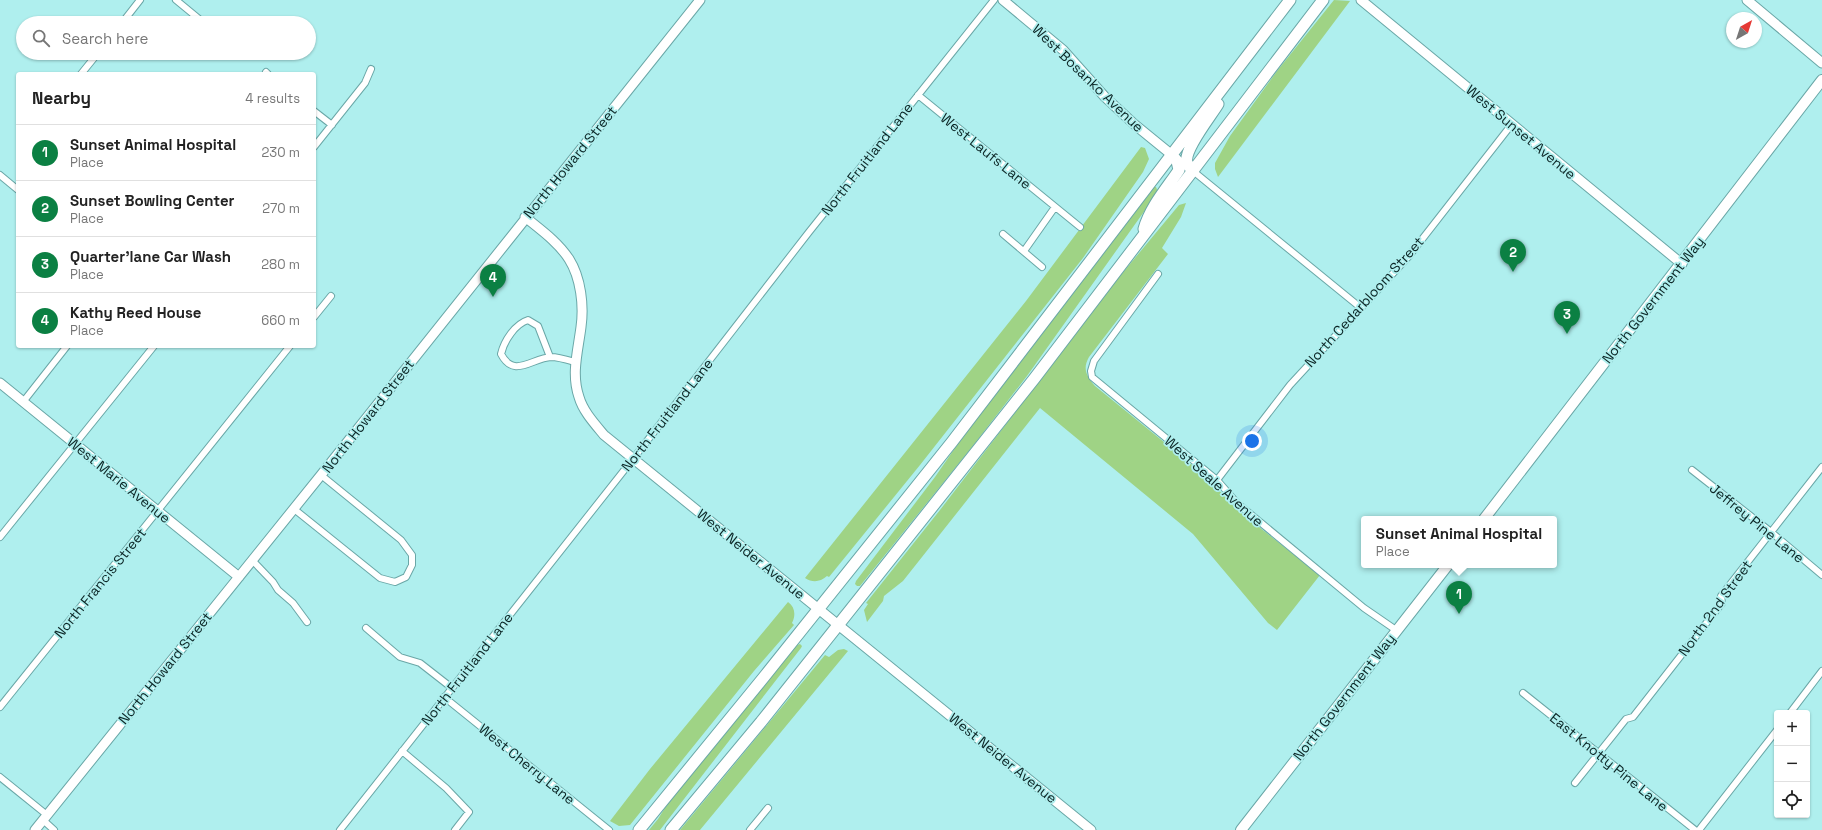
<!DOCTYPE html>
<meta charset="utf-8">
<style>
:root{--surface:#fff;--page:#f2f2f2;--text:#222;--muted:#767676;--line:#e0e0e0;--accent:#0b8043}
body{margin:0;font-family:"Space Grotesk",sans-serif;background:var(--page);color:var(--text)}
.controls{position:absolute;right:12px;bottom:12px;display:grid;overflow:hidden;border-radius:4px;box-shadow:0 1px 3px #0004}
.controls button{width:36px;height:36px;display:grid;place-items:center;padding:0;border:0;border-bottom:1px solid var(--line);background:var(--surface);color:var(--text);font:20px sans-serif}
.compass{position:absolute;left:1726px;top:12px;width:36px;height:36px;border-radius:50%;background:var(--surface);box-shadow:0 1px 3px #0004;rotate:39deg}
.you{position:absolute;left:1252px;top:441px;width:14px;height:14px;margin:-10px;border:3px solid #fff;border-radius:50%;background:#1a73e8;box-shadow:0 0 0 6px #1a73e833}
.badge{display:grid;place-items:center;width:26px;height:26px;border-radius:50%;background:var(--accent);color:#fff;font-size:13px;font-weight:700}
.pin{position:absolute;translate:-50% -33px;filter:drop-shadow(0 1px 2px #0008)}
.pin::after{content:'';position:absolute;top:21px;width:14px;height:12px;background:inherit;clip-path:polygon(0 0,100% 0,50% 100%)}
.popup{position:absolute;left:1361px;top:516px;width:196px;height:52px;box-sizing:border-box;display:grid;place-content:center;border-radius:4px;background:var(--surface);filter:drop-shadow(0 1px 3px #0005);font-size:13px;white-space:nowrap;color:var(--muted)}
.popup b{font-size:15px;color:var(--text)}
.popup::after{content:'';position:absolute;left:50%;top:100%;margin-left:-8px;border:8px solid transparent;border-top-color:var(--surface)}
.list{margin:0;padding:0;list-style:none}
h2{display:flex;justify-content:space-between;align-items:center;height:52px;margin:0;padding:0 16px;font-size:17px}
h2 small{font-size:13px;font-weight:400;color:var(--muted)}
.list li{display:grid;grid-template-columns:26px 1fr auto;gap:12px;align-items:center;box-sizing:border-box;height:56px;padding:0 16px;border-top:1px solid var(--line)}
.list b{display:block;font-size:15px;white-space:nowrap}
.list p{margin:0;font-size:13px;white-space:nowrap;color:var(--muted)}
.list em{font-size:13px;font-style:normal;color:var(--muted)}
.icon{flex:none;width:22px;height:22px;fill:none;stroke:currentColor;stroke-width:2;stroke-linecap:round;stroke-linejoin:round}
.map{position:relative;flex:none;width:1822px;height:830px;overflow:hidden}
.search{position:absolute;background:var(--surface);box-shadow:0 1px 3px #0004;left:16px;top:16px;width:300px;height:44px;display:flex;align-items:center;gap:10px;box-sizing:border-box;padding:0 14px;border-radius:22px;color:var(--muted);font-size:15px}
.panel{position:absolute;background:var(--surface);box-shadow:0 1px 3px #0004;left:16px;top:72px;width:300px;height:276px;border-radius:4px}
.map>svg:first-child{display:block}
.green{fill:#9fd385}
.lines{fill:none;stroke-linecap:round;stroke-linejoin:round}
.street-casing{stroke:#6aa7a7;stroke-width:8}
.secondary-casing{stroke:#6aa7a7;stroke-width:11}
.primary-casing{stroke:#6aa7a7;stroke-width:12}
.highway-casing{stroke:#6aa7a7;stroke-width:13}
.street{stroke:#fff;stroke-width:6}
.secondary{stroke:#fff;stroke-width:9}
.primary{stroke:#fff;stroke-width:10}
.highway{stroke:#fff;stroke-width:11}
.labels{text-anchor:middle;dominant-baseline:central;stroke-width:3.5;stroke-linejoin:round;paint-order:stroke}
.street-label{font-size:14px;fill:#0b2525;stroke:#afefee}
</style>
<div class="map">
<svg width="1822" height="830" viewBox="0 0 1822 830">
<rect width="100%" height="100%" fill="#afefee"/>
<path class="green" d="M1334 0 1350 1 1218 177 1215 169V163L1230 136 1277 71Z
M1141 147 1145 148 1149 159 1143 172 1083 258 920 465 829 577 827 576C820 582 813 583 805 578L1026 301Z
M1153 187H1156L1158 192 1027 376 972 447 860 586H857L855 584 856 581 935 477 993 393Z
M1186 203 1181 217 1162 248 1168 254 1089 357C1082 369 1087 377 1095 386L1207 477 1236 509 1320 575 1277 630 1268 623 1193 534 1040 408 903 581 884 596 883 601 867 622 864 610 868 604 866 603 940 510 1115 282 1179 205Z
M788 602C795 607 796 615 792 623L794 625 754 671 630 825 619 826 610 821 650 769Z
M800 644 802 646 801 648 660 830H649L658 819 673 795 794 646Z
M844 649 848 651 700 830H680L825 655 829 657 838 650Z"/>
<g class="lines">
<g class="street-casing">
<path id="street" d="M176 0 204 23
M75 22 76 23
M122 23 140 0
M266 72 268 74
M81 74 98 53
M918 95 1080 227
M314 111 332 125
M314 147 365 83 371 69
M1193 171 1361 308
M0 175 18 190
M1003 234 1042 267
M1024 251 1055 207
M1158 274 1094 361 1091 371 1092 377 1217 480 1237 503 1364 608 1396 630
M314 317 331 296
M550 357 538 326 528 320C515 324 504 341 501 354 514 379 532 358 551 357 558 357 568 360 575 362
M23 402 67 346
M1692 470 1771 532 1822 575
M1217 480 1290 385 1409 256 1512 124
M294 509 380 578 395 582 406 577 412 565V555L401 540 321 475
M0 537 154 346
M252 560 273 582 278 590 293 603 307 622
M366 628 400 657 420 663 452 688
M1523 693 1695 830
M444 697 609 830
M0 707 290 346
M1790 713 1822 671
M402 751 446 788 469 812 455 830
M0 777 47 815
M1575 783 1626 719 1633 717 1722 603 1721 596 1822 467
M43 820 54 830
M340 830 633 459 809 232 994 0
M750 830 768 808
M1699 830 1777 730"/>
</g>
<g class="secondary-casing">
<path id="secondary" d="M1003 0 1063 50 1105 97 1134 124 1172 155
M1361 0 1682 264
M1747 0 1822 63
M525 217C541 230 558 242 569 259 581 278 584 306 581 327 578 351 571 374 579 397 583 411 594 423 604 435L1091 830
M0 383 239 577
M35 830 321 475 700 0"/>
</g>
<g class="primary-casing">
<path id="primary" d="M1484 519 1822 80
M1241 830 1448 565"/>
</g>
<g class="highway-casing">
<path id="highway" d="M1193 171C1191 169 1188 165 1187 163 1183 150 1211 116 1218 104
M1144 229C1150 207 1167 188 1179 170L1177 161 1172 155
M639 830 764 677 952 442 1290 0
M671 830 761 722 1034 379 1323 0"/>
</g>
<use href="#street" class="street"/>
<use href="#secondary" class="secondary"/>
<use href="#primary" class="primary"/>
<use href="#highway" class="highway"/>
</g>
<g class="labels">
<g class="street-label">
<text transform="translate(1088 78) rotate(44)">West Bosanko Avenue</text>
<text transform="translate(1521 132) rotate(40)">West Sunset Avenue</text>
<text transform="translate(986 151) rotate(39)">West Laufs Lane</text>
<text transform="translate(867 159) rotate(-52)">North Fruitland Lane</text>
<text transform="translate(570 162) rotate(-51)">North Howard Street</text>
<text transform="translate(1653 300) rotate(-52)">North Government Way</text>
<text transform="translate(1364 302) rotate(-48)">North Cedarbloom Street</text>
<text transform="translate(667 415) rotate(-52)">North Fruitland Lane</text>
<text transform="translate(368 416) rotate(-52)">North Howard Street</text>
<text transform="translate(119 480) rotate(39)">West Marie Avenue</text>
<text transform="translate(1214 481) rotate(42)">West Seale Avenue</text>
<text transform="translate(1757 523) rotate(39)">Jeffrey Pine Lane</text>
<text transform="translate(751 554) rotate(39)">West Neider Avenue</text>
<text transform="translate(100 583) rotate(-51)">North Francis Street</text>
<text transform="translate(1715 608) rotate(-54)">North 2nd Street</text>
<text transform="translate(165 668) rotate(-51)">North Howard Street</text>
<text transform="translate(467 669) rotate(-52)">North Fruitland Lane</text>
<text transform="translate(1344 697) rotate(-52)">North Government Way</text>
<text transform="translate(1003 758) rotate(39)">West Neider Avenue</text>
<text transform="translate(1609 762) rotate(39)">East Knotty Pine Lane</text>
<text transform="translate(527 764) rotate(39)">West Cherry Lane</text>
</g>
</g>
</svg>
<div class="controls">
<button>+</button>
<button>−</button>
<button><svg class="icon" aria-label="locate" viewBox="0 0 24 24"><circle cx="12" cy="12" r="6"/><path d="M12 2v4M12 18v4M2 12h4M18 12h4"/></svg></button>
</div>
<svg class="compass" viewBox="-18 -18 36 36"><path d="M0-13l5 13h-10z" fill="#e53935"/><path d="M0 13l5-13h-10z" fill="#767676"/></svg>
<div class="you"></div>
<div class="pin badge" style="left:1459px;top:614px">1</div>
<div class="popup"><b>Sunset Animal Hospital</b>Place</div>
<div class="pin badge" style="left:1513px;top:272px">2</div>
<div class="pin badge" style="left:1567px;top:334px">3</div>
<div class="pin badge" style="left:493px;top:297px">4</div>
<div class="search"><svg class="icon" aria-label="search" viewBox="0 0 24 24"><circle cx="10" cy="10" r="6"/><path d="M15 15l6 6"/></svg>Search here</div>
<section class="panel">
<h2>Nearby<small>4 results</small></h2>
<ul class="list">
<li><span class="badge">1</span><div><b>Sunset Animal Hospital</b><p>Place</p></div><em>230 m</em></li>
<li><span class="badge">2</span><div><b>Sunset Bowling Center</b><p>Place</p></div><em>270 m</em></li>
<li><span class="badge">3</span><div><b>Quarter'lane Car Wash</b><p>Place</p></div><em>280 m</em></li>
<li><span class="badge">4</span><div><b>Kathy Reed House</b><p>Place</p></div><em>660 m</em></li>
</ul>
</section>
</div>
